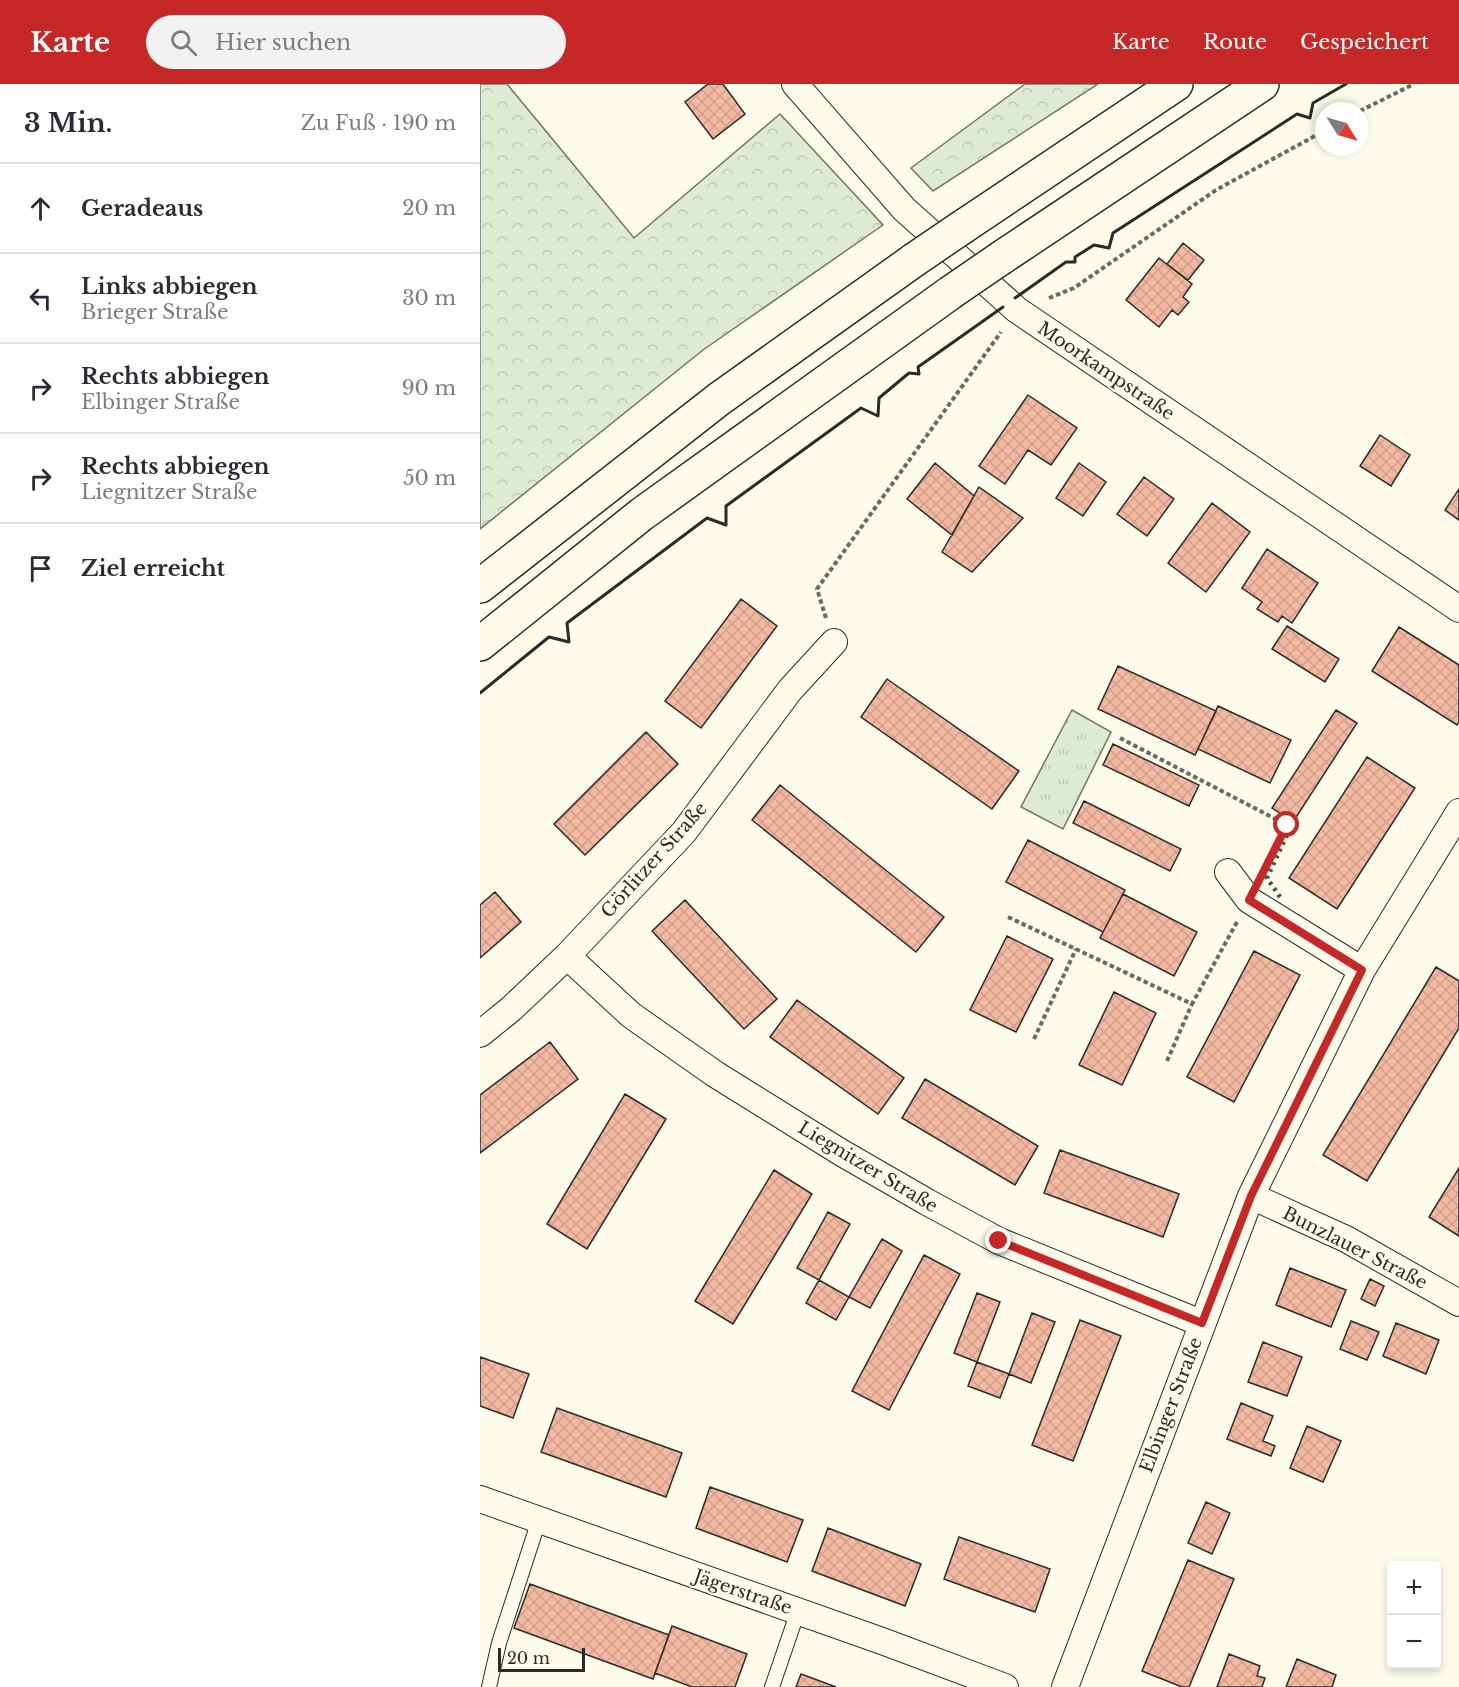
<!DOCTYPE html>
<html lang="de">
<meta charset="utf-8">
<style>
:root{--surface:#fff;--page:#f2f2f3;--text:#2b2b33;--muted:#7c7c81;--line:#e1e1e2;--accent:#c62828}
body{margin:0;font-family:"Libre Baskerville",serif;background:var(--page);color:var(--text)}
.controls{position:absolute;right:18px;bottom:18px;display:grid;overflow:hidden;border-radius:6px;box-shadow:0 3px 9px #0003}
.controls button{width:54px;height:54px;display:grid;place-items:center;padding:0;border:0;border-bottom:2px solid var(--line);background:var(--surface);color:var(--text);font:30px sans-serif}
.compass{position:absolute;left:835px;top:18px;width:54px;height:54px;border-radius:50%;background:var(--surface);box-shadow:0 3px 9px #0003;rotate:127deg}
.scale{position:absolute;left:18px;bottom:15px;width:87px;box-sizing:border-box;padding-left:6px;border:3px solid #2b2b2b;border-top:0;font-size:16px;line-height:21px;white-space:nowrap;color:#2b2b2b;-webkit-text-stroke:4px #fdfbea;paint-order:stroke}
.stop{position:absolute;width:18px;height:18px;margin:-14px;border:4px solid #c62828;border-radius:50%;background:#fff}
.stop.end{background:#c62828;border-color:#fff;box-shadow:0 2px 6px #0008}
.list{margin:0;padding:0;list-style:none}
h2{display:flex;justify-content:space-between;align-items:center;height:78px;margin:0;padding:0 24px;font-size:26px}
h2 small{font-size:20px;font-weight:400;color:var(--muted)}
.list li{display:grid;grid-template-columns:39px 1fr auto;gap:18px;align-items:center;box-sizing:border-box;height:90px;padding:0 24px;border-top:2px solid var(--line)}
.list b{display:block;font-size:22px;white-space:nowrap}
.list p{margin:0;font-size:20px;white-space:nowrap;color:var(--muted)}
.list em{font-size:20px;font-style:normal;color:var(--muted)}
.icon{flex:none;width:33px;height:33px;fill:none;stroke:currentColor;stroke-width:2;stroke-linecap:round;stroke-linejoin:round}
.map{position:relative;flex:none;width:979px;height:1603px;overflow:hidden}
header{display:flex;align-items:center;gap:36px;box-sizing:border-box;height:84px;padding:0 30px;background:var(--accent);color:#fff}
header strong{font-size:28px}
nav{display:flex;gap:33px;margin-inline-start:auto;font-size:21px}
.search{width:420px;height:54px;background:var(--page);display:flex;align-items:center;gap:15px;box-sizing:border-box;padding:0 21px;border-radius:33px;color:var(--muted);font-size:22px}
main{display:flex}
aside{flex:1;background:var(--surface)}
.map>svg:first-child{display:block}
.forest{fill:url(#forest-crowns);stroke:#74746e;stroke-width:1.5}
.park{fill:url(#park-tufts);stroke:#74746e;stroke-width:1.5}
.building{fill:url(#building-cross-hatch);stroke:#2b2b2b;stroke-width:1.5}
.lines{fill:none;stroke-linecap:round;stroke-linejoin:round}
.service-casing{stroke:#2b2b2b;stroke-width:16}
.minor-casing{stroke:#2b2b2b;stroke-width:28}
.motorway-casing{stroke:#2b2b2b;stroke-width:36}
.path{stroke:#6a6964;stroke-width:4;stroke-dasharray:4.5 3;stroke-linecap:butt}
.service{stroke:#fdfbea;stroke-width:14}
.minor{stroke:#fdfbea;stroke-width:26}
.motorway{stroke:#fdfbea;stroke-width:33}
.motorway-bridge-casing{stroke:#2b2b2b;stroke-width:36;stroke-linecap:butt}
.motorway-bridge{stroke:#fdfbea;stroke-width:33}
.hedge{stroke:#34623c;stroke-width:4.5;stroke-dasharray:3 4.5;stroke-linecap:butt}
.wall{stroke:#2b2b2b;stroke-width:3}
.route{stroke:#c62828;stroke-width:8}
.labels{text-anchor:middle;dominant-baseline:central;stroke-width:4.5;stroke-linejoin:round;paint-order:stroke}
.street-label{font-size:18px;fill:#2b2b2b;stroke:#fdfbea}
</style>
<header>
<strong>Karte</strong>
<div class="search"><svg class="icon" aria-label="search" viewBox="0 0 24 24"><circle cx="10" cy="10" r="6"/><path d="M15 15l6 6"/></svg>Hier suchen</div>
<nav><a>Karte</a><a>Route</a><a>Gespeichert</a></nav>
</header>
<main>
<aside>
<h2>3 Min.<small>Zu Fuß · 190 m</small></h2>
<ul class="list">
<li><svg class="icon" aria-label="ahead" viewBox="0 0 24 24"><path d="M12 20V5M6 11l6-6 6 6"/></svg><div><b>Geradeaus</b></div><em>20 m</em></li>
<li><svg class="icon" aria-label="left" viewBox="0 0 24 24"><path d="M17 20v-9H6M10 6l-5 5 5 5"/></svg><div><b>Links abbiegen</b><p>Brieger Straße</p></div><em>30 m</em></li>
<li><svg class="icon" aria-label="right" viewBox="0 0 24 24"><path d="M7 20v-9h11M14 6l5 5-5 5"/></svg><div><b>Rechts abbiegen</b><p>Elbinger Straße</p></div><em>90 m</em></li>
<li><svg class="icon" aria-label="right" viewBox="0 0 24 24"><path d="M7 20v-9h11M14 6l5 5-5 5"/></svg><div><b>Rechts abbiegen</b><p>Liegnitzer Straße</p></div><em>50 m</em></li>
<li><svg class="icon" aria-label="arrive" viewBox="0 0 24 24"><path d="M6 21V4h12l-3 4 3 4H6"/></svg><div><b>Ziel erreicht</b></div></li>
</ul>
</aside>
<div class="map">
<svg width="979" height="1603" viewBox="0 0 979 1603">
<defs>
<pattern id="forest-crowns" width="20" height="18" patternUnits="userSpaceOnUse" patternTransform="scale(1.5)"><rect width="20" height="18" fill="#deebd1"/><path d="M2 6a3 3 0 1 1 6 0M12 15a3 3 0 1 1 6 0" fill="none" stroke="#bfcab4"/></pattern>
<pattern id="park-tufts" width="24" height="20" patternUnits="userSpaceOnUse" patternTransform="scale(1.5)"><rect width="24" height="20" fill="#deebd1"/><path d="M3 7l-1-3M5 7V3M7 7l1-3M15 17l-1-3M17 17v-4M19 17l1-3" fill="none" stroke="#bfcab4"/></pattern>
<pattern id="building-cross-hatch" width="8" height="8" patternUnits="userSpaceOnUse" patternTransform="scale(1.5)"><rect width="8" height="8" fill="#f2b8a0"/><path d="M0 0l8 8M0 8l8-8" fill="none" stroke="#d09e8a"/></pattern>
</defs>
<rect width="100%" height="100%" fill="#fdfbea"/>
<path class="forest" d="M0 0H27L154 154 300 30 403 141 223 266 0 445Z
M545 0H618L453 107 431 84Z"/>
<path class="park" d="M592 626 631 648 583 745 541 723Z"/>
<path class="building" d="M228 0H243L265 30 233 55 205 18Z
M703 159 724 176 708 196 687 180Z
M679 174 712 200 703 213 709 218 698 231 692 226 679 243 646 216Z
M548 311 597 344 571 381 548 366 525 400 499 382Z
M900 351 930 371 911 402 880 382Z
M455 379 494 412 472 451 427 415Z
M599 379 626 398 603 432 576 414Z
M664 393 694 415 667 452 637 430Z
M499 403 543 434 492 488 462 468Z
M979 405V436L965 426Z
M732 419 770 448 726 508 688 479Z
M787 465 838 499 812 539 802 532 798 538 777 525 782 518 762 504Z
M261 515 297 542 221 644 185 617Z
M807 542 859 575 845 598 792 565Z
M919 543 979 581V638L977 641 892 587Z
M638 582 736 627 715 671 618 625Z
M407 595 539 687 512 725 381 633Z
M738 622 811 656 790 699 718 665Z
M856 626 877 639 813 738 792 724Z
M166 648 198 680 105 771 74 740Z
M633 660 719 701 709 722 623 681Z
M887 673 935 704 857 825 809 794Z
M300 701 464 833 436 868 272 736Z
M604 717 701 765 690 787 593 739Z
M548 756 645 806 623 848 526 798Z
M15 808 41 838 0 874V821Z
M643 810 717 848 694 892 620 854Z
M205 816 297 915 264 945 172 847Z
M527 852 573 875 536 948 490 926Z
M774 867 820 891 754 1018 707 993Z
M956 883 979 897V944L887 1097 843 1071Z
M634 908 676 929 642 1001 599 981Z
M317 916 424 994 398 1030 290 953Z
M70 958 98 995 0 1069V1011Z
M445 995 558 1062 535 1101 422 1034Z
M145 1010 186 1035 107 1165 67 1140Z
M580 1066 699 1110 683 1153 564 1109Z
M979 1084V1152L949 1133Z
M294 1086 332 1110 253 1240 215 1217Z
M348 1128 370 1140 339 1196 317 1184Z
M402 1155 422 1167 390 1224 369 1213Z
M444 1171 480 1190 409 1326 372 1307Z
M810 1184 866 1206 851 1243 796 1221Z
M890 1195 904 1202 895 1222 881 1215Z
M339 1196 369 1213 356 1236 326 1219Z
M497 1209 520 1218 497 1278 474 1269Z
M552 1229 575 1238 551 1299 529 1290Z
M600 1236 641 1252 593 1377 552 1361Z
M871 1237 899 1248 887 1276 860 1265Z
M916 1239 959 1256 946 1290 903 1272Z
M783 1258 822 1273 807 1312 768 1298Z
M0 1273 49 1290 33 1334 0 1322Z
M497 1278 529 1290 520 1314 488 1302Z
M761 1319 793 1332 783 1357 795 1362 791 1372 747 1355Z
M77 1324 202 1369 186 1413 61 1368Z
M827 1342 861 1357 843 1398 810 1384Z
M230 1403 323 1436 307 1478 216 1444Z
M726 1418 750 1429 732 1470 708 1459Z
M348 1444 441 1480 425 1522 332 1487Z
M479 1453 570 1485 555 1528 464 1495Z
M708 1476 754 1495 709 1603H702L662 1587Z
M50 1500 189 1551 173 1595 34 1544Z
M192 1542 267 1570 255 1603H212L175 1589Z
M749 1570 780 1582 777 1592 785 1594 782 1603H737Z
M817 1575 856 1591 852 1603H806Z
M321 1590 356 1603H316Z"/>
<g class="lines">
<g class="service-casing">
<path id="service" d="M9 1603 19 1559 59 1436
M292 1603 318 1527"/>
</g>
<g class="minor-casing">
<path id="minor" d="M315 0 424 125 537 226 979 525
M748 788 769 816 882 886
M87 872 151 931 235 990 362 1069 447 1118 519 1157 721 1239
M0 950 31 925 87 872 204 748 310 606 354 558
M771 1112 866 1155 979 1219
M0 1415 402 1557 525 1603
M585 1603 771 1112 882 886 979 728"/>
</g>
<g class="motorway-casing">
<path id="motorway" d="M484 142 696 0
M521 174 782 0
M0 502 239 315 434 176
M0 560 162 430 470 209"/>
</g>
<path class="path" d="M880 27 934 0
M569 214 594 204 736 106 844 47
M346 534 337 505 521 248
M640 654 807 741 783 789
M528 833 712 920 757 838
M554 955 596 865
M687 977 712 920"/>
<use href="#service" class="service"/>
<use href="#minor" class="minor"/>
<use href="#motorway" class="motorway"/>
<g class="motorway-bridge-casing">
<path id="motorway-bridge" d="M434 176 484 142
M470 209 521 174"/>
</g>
<use href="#motorway-bridge" class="motorway-bridge"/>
<path class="hedge" d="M800 813 787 794 813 738"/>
<path class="wall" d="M535 214 586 178H595V173L614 161 629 164 633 149 817 30 830 34 833 19 866 0
M0 609 69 553 89 558 87 539 227 434 246 441V422L381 324 398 332 399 314 429 289 439 290 438 283 523 223"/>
</g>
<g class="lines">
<path class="route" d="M519 1157 722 1239 771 1112 882 886 769 816 807 741"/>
</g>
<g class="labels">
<g class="street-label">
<text transform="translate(626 287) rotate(34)">Moorkampstraße</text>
<text transform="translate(174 776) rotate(-48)">Görlitzer Straße</text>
<text transform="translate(388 1083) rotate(31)">Liegnitzer Straße</text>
<text transform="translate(875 1164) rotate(27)">Bunzlauer Straße</text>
<text transform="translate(691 1321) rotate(-69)">Elbinger Straße</text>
<text transform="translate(263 1508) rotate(19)">Jägerstraße</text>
</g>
</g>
</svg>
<div class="controls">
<button>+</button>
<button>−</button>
</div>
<svg class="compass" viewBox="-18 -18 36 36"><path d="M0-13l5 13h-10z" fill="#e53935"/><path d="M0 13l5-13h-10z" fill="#7c7c81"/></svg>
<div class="scale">20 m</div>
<div class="stop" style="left:807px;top:741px"></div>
<div class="stop end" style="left:519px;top:1157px"></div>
</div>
</main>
